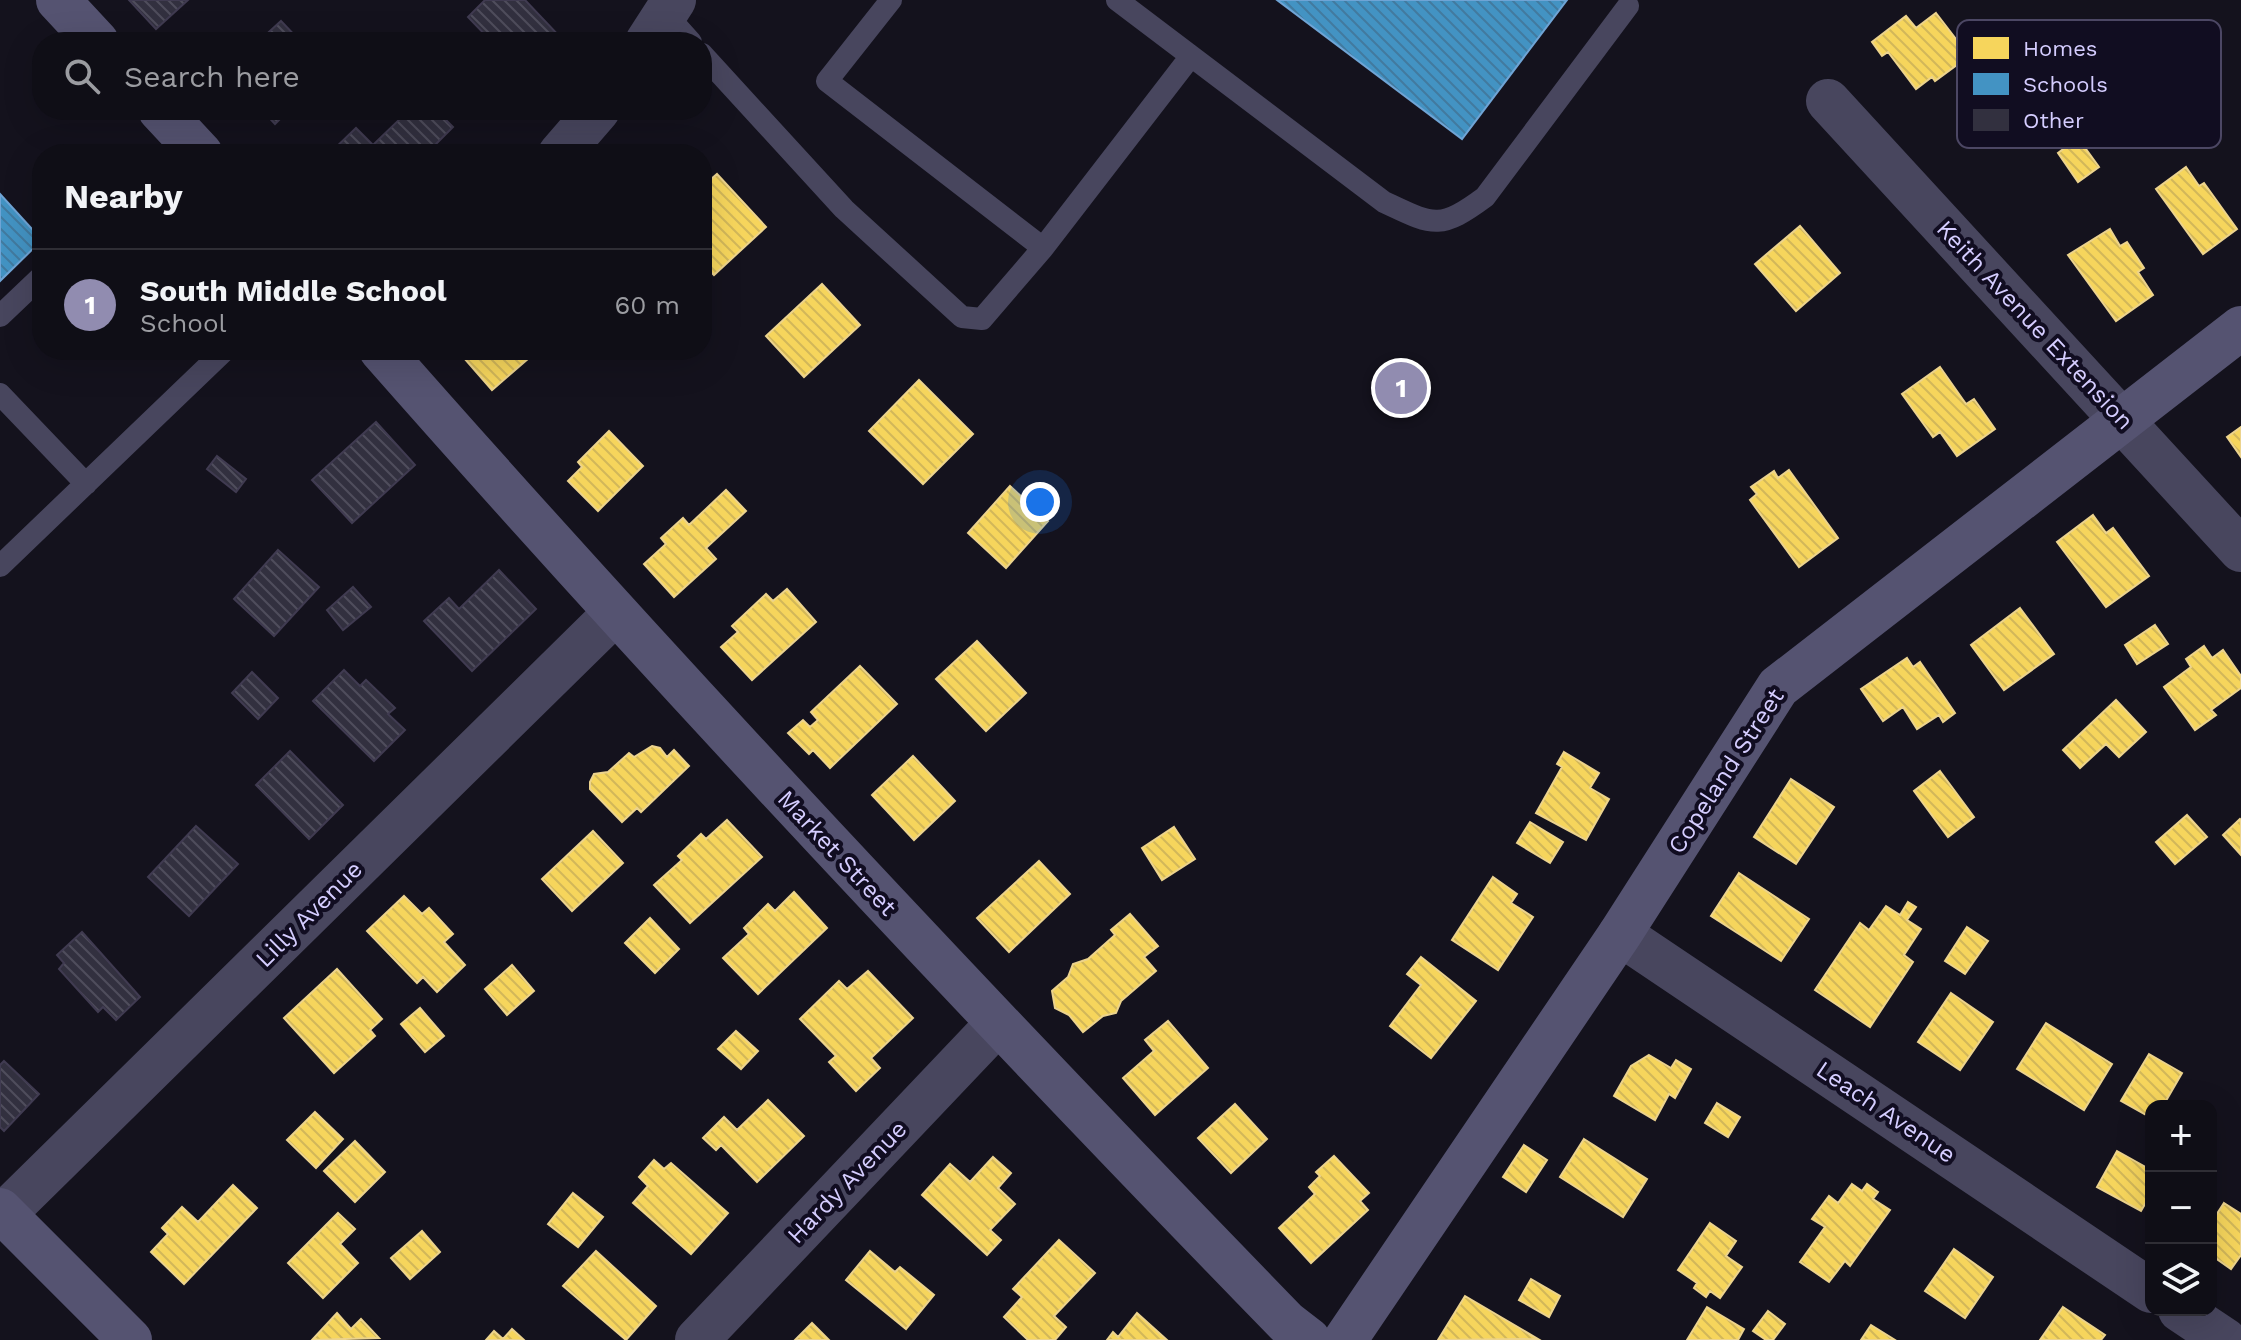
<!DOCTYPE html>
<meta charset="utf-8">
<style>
:root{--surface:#0f0e16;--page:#1d1c23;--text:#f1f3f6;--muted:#9b9ca1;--line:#2f2e35;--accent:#918cb0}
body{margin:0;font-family:"Work Sans",sans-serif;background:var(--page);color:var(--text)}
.controls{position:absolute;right:24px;bottom:24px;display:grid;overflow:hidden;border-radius:16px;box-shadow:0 8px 32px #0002}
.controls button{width:72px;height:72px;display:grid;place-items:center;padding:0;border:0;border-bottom:2px solid var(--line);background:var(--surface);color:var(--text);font:40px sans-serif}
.you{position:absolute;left:1040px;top:502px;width:28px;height:28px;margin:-20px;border:6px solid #fff;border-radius:50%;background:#1a73e8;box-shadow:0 0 0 12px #1a73e833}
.badge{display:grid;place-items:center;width:52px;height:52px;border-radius:50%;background:var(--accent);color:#fff;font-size:26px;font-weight:700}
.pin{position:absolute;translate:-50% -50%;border:4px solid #fff;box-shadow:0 2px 8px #0006}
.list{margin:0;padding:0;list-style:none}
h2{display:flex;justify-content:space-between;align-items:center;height:104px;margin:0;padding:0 32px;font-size:34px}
h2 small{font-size:26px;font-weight:400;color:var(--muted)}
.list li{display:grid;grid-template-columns:52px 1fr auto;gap:24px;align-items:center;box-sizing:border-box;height:112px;padding:0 32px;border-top:2px solid var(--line)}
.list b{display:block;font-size:30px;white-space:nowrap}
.list p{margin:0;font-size:26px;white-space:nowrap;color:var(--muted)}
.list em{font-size:26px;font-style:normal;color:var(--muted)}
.icon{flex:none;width:44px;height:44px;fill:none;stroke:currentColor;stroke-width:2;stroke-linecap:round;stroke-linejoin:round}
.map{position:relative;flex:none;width:2241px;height:1340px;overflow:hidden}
.search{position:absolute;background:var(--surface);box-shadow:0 8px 32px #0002;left:32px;top:32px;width:680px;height:88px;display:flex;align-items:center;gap:20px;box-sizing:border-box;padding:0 28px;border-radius:32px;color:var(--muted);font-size:30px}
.panel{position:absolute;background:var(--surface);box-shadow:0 8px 32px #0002;left:32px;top:144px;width:680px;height:216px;border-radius:32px}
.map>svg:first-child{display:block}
.homes{fill:url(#homes-back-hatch);stroke:#ecd38d;stroke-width:2}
.schools{fill:url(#schools-back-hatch);stroke:#6fa4d5;stroke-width:2}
.building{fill:url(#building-back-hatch);stroke:#403b51;stroke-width:2}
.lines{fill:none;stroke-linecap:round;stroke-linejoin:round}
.lane{stroke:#48465e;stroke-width:22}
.street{stroke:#48465e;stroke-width:44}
.secondary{stroke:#555371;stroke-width:44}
.labels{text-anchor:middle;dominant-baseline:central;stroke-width:8;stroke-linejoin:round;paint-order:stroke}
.street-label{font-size:24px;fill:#d5cdff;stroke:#110d21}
.key{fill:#110d21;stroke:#4c4764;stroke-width:2}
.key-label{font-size:22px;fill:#d5cdff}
</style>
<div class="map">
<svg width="2241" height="1340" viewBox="0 0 2241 1340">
<defs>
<pattern id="homes-back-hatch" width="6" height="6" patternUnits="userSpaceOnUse" patternTransform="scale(2)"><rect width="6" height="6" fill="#f6d55c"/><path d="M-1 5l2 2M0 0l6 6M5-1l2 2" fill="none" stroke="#d2b759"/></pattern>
<pattern id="schools-back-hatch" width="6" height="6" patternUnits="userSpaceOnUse" patternTransform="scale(2)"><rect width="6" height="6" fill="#4393c3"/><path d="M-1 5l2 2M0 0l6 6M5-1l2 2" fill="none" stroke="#427a9f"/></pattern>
<pattern id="building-back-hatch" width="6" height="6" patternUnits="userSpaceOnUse" patternTransform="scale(2)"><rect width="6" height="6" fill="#32303f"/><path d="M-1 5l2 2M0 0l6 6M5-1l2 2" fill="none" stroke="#4f4d5c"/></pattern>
</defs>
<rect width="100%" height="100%" fill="#14121d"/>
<path class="homes" d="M1936 13 1969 56 1935 81 1932 77 1916 89 1888 52 1882 56 1872 42 1906 16 1916 28Z
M2078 138 2099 167 2078 182 2058 153Z
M2186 167 2199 186 2204 183 2237 229 2203 254 2156 189Z
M717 174 766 227 714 275 702 263V187Z
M1800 226 1840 273 1796 311 1755 264Z
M2110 229 2120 246 2127 242 2144 268 2138 272 2153 295 2116 321 2068 255Z
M822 284 860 325 804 377 766 336Z
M457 350H534L536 352 492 390Z
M1940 367 1966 404 1974 399 1995 429 1957 456 1940 432 1933 437 1902 394Z
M919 380 973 434 923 484 869 431Z
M2241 427V457L2227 437Z
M609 431 643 466 598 511 568 481 582 467 578 462Z
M1789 470 1838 538 1799 567 1750 500 1757 494 1751 487 1774 471 1778 478Z
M1010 486 1048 521 1006 568 968 533Z
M726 490 746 511 706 548 716 559 674 597 644 564 666 544 661 538 683 518 689 525Z
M2093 515 2106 533 2113 528 2149 576 2106 607 2057 542Z
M787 589 816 622 752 680 721 647 738 632 732 626 766 594 773 601Z
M2020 608 2054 654 2004 690 1971 645Z
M2155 625 2168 644 2137 664 2125 645Z
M977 641 1026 693 986 731 936 679Z
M2204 646 2212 658 2223 650 2241 676V688L2211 710 2216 715 2195 730 2164 687 2191 667 2186 659Z
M1907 658 1913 667 1920 662 1955 713 1943 722 1939 715 1917 729 1903 707 1883 721 1861 689Z
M860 666 897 704 830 768 813 750 809 754 788 733 803 720 810 727 818 720 811 712Z
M2116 700 2146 732 2119 757 2106 744 2080 768 2063 750Z
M652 746 660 748 667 757 674 750 689 766 641 812 637 808 622 822 590 789V782L594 774 608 772 629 753 634 757Z
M1564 752 1599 773 1590 788 1609 799 1586 840 1536 813 1562 767 1557 764Z
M913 756 955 801 914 840 872 795Z
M1940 771 1974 817 1948 837 1914 791Z
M1791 779 1834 807 1796 864 1754 837Z
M2187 815 2207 837 2175 864 2156 842Z
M2240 819 2241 820V855L2223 835Z
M727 820 762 857 690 923 654 885 682 860 678 856 701 834 706 839Z
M1530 822 1563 842 1550 863 1517 843Z
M1174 827 1195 859 1162 880 1142 848Z
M593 831 623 863 572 911 542 879Z
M1039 861 1070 894 1009 952 977 918Z
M1739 873 1809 919 1781 961 1711 916Z
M1493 877 1517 894 1511 903 1533 917 1498 970 1452 940Z
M794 892 827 928 758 994 723 958 749 934 744 928 768 904 775 911Z
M404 896 422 914 429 908 453 934 444 942 465 965 437 992 423 977 417 983 367 931Z
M1908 902 1916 907 1907 920 1921 929 1904 955 1913 962 1870 1027 1815 990 1860 923 1869 930 1886 906 1900 915Z
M1130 914 1158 946 1144 957 1156 971 1121 1001 1116 1013 1103 1016 1083 1032 1069 1015 1055 1008 1052 991 1068 977 1073 964 1088 959 1115 935 1111 930Z
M650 918 679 949 655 973 625 943Z
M1967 927 1988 941 1965 974 1945 961Z
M1421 957 1476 1001 1431 1058 1390 1026 1421 985 1407 974Z
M512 965 534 991 507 1015 485 989Z
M337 969 382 1019 370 1030 375 1036 334 1073 284 1018Z
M868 971 913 1018 871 1058 880 1068 856 1091 829 1062 836 1056 800 1019 839 981 847 989Z
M1951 993 1993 1022 1960 1070 1918 1042Z
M420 1008 444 1036 425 1052 401 1024Z
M1168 1021 1208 1068 1155 1115 1123 1078 1154 1051 1145 1040Z
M2046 1023 2112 1064 2084 1110 2017 1069Z
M736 1031 758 1051 741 1069 718 1049Z
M2149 1054 2182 1073 2163 1106H2151L2148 1116 2121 1101Z
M1649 1055 1671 1068 1676 1060 1691 1069 1675 1098 1669 1094 1655 1120 1614 1096 1631 1066Z
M768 1100 804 1136 757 1182 721 1145 716 1150 703 1138 724 1117 737 1130Z
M1717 1103 1740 1117 1728 1137 1705 1123Z
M1235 1104 1267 1139 1231 1173 1198 1138Z
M315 1112 343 1139 316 1168 287 1140Z
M1584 1139 1647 1179 1623 1217 1560 1177Z
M355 1141 385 1172 355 1202 324 1171Z
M1524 1145 1547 1160 1526 1192 1503 1177Z
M2117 1151 2151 1170V1194L2141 1211 2097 1187Z
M1334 1156 1369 1193 1360 1201 1368 1210 1311 1263 1279 1228 1315 1194 1309 1187 1320 1176 1316 1172Z
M993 1157 1011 1173 998 1188 1015 1204 990 1230 1001 1240 987 1255 922 1195 950 1164 970 1182Z
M654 1160 664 1169 671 1163 728 1213 691 1254 633 1203 648 1186 639 1177Z
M1852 1184 1862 1191 1867 1184 1878 1192 1873 1199 1890 1210 1850 1266 1845 1261 1829 1282 1800 1262 1825 1227 1812 1219 1829 1196 1838 1203Z
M233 1185 257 1208 184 1284 151 1252 168 1234 162 1228 182 1207 198 1222Z
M573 1193 603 1217 578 1247 548 1224Z
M2224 1203 2241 1214V1255L2231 1269 2211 1255V1223Z
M338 1213 355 1229 340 1244 358 1263 323 1298 288 1263Z
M1710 1223 1736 1241 1726 1256 1742 1267 1720 1298 1710 1291 1706 1297 1694 1288 1697 1283 1678 1270Z
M422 1231 440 1252 410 1279 391 1258Z
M1059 1240 1095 1273 1054 1316 1066 1327 1055 1340H1028L1004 1317 1022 1297 1013 1289Z
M1954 1249 1993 1277 1965 1318 1925 1291Z
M596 1251 656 1306 626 1340 563 1286Z
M870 1251 895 1272 900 1267 934 1295 906 1329 846 1280Z
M1531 1279 1560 1296 1549 1317 1519 1300Z
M1465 1296 1538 1339 1438 1340Z
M1707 1307 1744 1329 1738 1340H1687Z
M2063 1307 2105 1335 2101 1340H2040Z
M1768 1311 1785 1324 1773 1340H1766L1753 1331Z
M337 1313 351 1329 361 1319 379 1338 312 1340Z
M1137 1313 1167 1340H1107L1113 1332 1118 1337Z
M812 1323 829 1340H795Z
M1871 1325 1895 1340H1861Z
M512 1329 524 1340H486L494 1331 503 1339Z"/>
<path class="schools" d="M1277 0H1567L1462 139Z
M0 194 42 240 0 281Z"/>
<path class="building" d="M129 0H188L156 29Z
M485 0H525L563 40 492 42 468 17Z
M281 21 301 42H258Z
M262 110H289L275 124Z
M397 110H436L453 127 426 154H329L356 128 373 145 402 117Z
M376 422 415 465 352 523 312 480Z
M217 456 246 479 236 492 207 469Z
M278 550 319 587 274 636 234 599Z
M499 570 536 609 472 671 424 621 449 598 459 609Z
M353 587 371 607 343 630 327 610Z
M344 670 360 686 366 680 395 708 388 714 405 730 374 761 313 701Z
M252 672 278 698 258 719 232 693Z
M290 751 343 805 309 839 256 785Z
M196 826 238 864 189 916 148 877Z
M82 932 140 997 116 1020 103 1007 98 1012 59 969 64 963 57 955Z
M4 1061 39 1094 4 1131 0 1127V1065Z"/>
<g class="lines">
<path class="lane" d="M891 0 827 81 1043 248 1191 56
M1117 0 1384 202C1433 225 1439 231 1485 197L1628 6
M665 13 691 42
M702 54 844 209 962 317 982 319 1043 248
M0 316 42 276
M0 394 86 484
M0 566 225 350"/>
<path class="street" d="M647 42 674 0
M1828 101 2241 550
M560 154 598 110
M1620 934 2151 1291
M4 1214 614 614
M2180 1310 2225 1340
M697 1340 997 1024"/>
<path class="secondary" d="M58 0 97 42
M160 110 201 154
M381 350C674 683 978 1005 1287 1323L1309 1340
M0 1210 130 1340
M1345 1340 1620 934 1778 687 2241 328"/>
</g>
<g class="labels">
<g class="street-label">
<text transform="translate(2035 325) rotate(47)">Keith Avenue Extension</text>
<text transform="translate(1726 771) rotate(-57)">Copeland Street</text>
<text transform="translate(837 853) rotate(47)">Market Street</text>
<text transform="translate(309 914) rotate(-45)">Lilly Avenue</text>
<text transform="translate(1886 1112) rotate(34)">Leach Avenue</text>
<text transform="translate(847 1182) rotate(-46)">Hardy Avenue</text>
</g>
</g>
<rect x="1957" y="20" width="264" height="128" rx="12" class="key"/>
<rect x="1973" y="37" width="36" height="22" fill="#f6d55c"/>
<rect x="1973" y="73" width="36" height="22" fill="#4393c3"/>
<rect x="1973" y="109" width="36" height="22" fill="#32303f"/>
<g class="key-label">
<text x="2023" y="56">Homes</text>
<text x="2023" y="92">Schools</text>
<text x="2023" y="128">Other</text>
</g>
</svg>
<div class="controls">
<button>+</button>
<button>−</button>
<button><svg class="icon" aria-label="layers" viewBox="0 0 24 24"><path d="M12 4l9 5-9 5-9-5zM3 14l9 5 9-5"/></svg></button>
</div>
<div class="you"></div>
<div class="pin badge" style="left:1401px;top:388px">1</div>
<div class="search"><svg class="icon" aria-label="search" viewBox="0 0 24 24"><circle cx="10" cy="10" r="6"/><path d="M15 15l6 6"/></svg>Search here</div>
<section class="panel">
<h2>Nearby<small></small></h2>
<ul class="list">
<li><span class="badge">1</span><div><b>South Middle School</b><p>School</p></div><em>60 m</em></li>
</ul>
</section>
</div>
